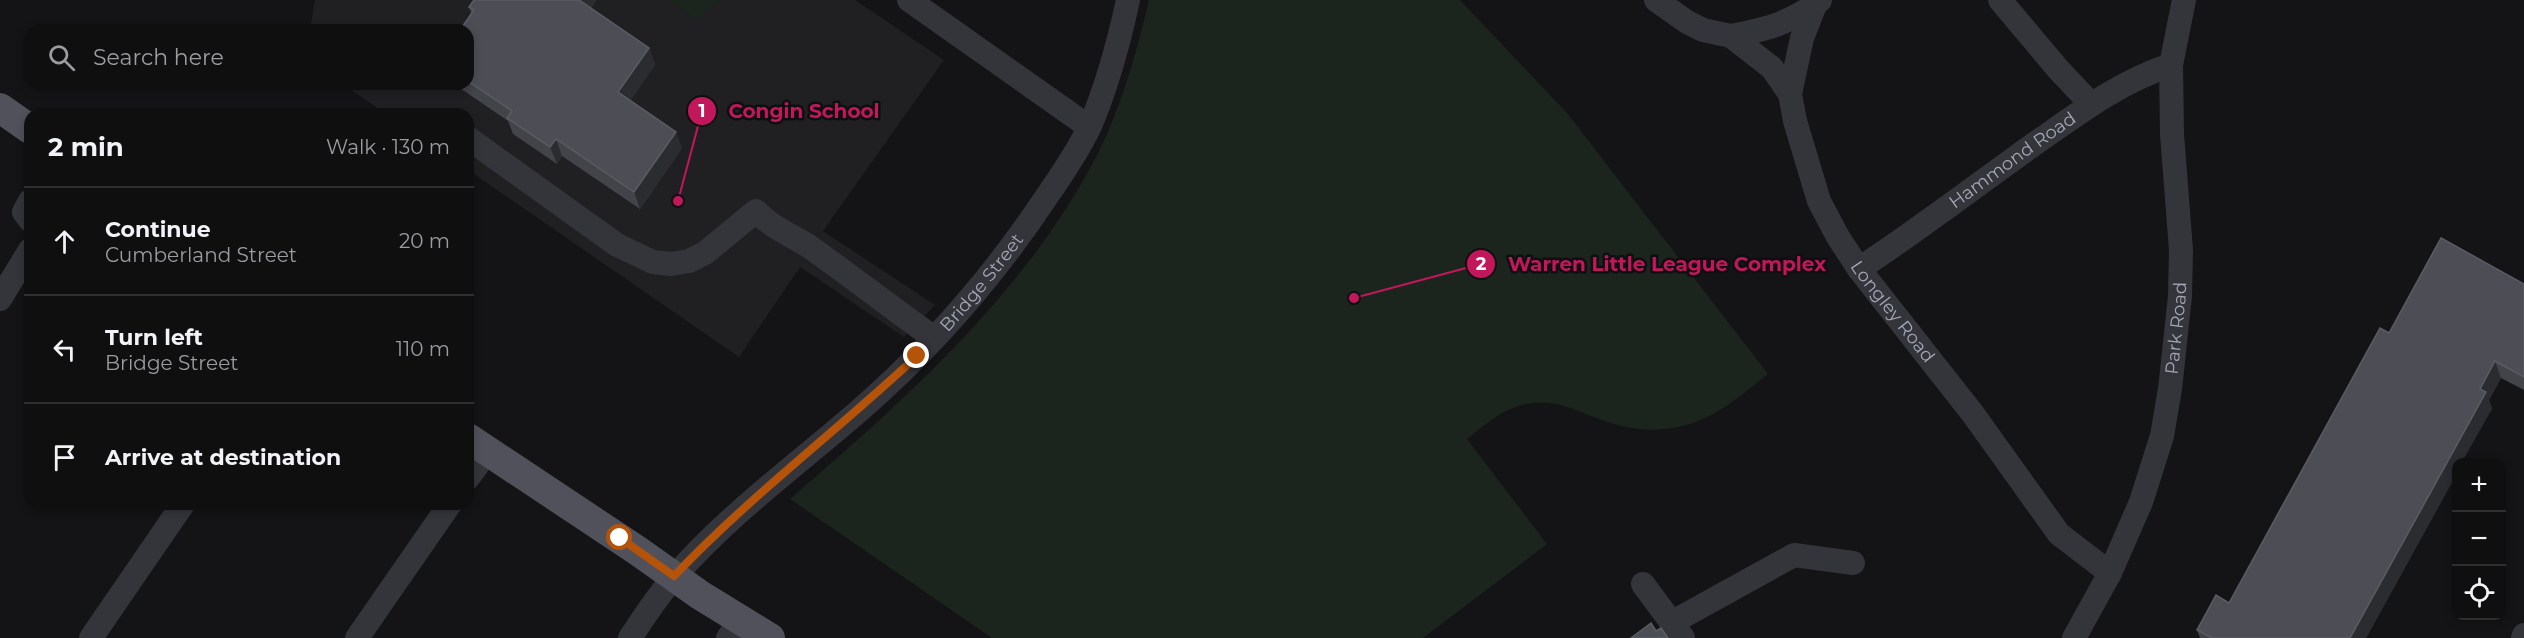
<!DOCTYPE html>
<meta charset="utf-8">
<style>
:root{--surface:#0f0f10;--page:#1d1d1e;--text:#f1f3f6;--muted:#9b9c9f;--line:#2f2f30}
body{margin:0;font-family:Montserrat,sans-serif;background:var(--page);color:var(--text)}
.controls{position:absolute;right:18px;bottom:18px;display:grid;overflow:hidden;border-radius:12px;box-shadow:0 3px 9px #0003}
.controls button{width:54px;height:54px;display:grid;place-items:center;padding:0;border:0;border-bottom:2px solid var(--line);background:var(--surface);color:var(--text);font:30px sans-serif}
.stop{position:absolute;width:18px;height:18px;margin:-14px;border:4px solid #b45309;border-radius:50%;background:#fff}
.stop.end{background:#b45309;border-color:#fff;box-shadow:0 2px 6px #0008}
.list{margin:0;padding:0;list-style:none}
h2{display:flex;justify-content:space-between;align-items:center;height:78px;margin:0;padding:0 24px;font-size:26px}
h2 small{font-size:20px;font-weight:400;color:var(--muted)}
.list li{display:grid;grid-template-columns:39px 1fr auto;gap:18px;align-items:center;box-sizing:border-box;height:108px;padding:0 24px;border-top:2px solid var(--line)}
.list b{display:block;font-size:22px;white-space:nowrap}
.list p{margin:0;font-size:20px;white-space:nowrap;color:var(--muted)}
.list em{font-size:20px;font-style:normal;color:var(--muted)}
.icon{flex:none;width:33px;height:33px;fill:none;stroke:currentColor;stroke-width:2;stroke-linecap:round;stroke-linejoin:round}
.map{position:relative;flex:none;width:2524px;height:638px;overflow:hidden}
.search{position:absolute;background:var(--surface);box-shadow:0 3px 9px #0003;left:24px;top:24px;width:450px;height:66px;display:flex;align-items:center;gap:15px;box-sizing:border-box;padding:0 21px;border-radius:18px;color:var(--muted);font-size:22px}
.panel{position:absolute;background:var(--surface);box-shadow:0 3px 9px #0003;left:24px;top:108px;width:450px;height:402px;border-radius:18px}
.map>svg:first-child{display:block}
.built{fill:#202023}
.green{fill:#1b241d}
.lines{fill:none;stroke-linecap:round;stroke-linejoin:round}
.minor{stroke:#34353b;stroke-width:24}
.major{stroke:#50515a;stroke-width:30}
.wall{fill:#424449}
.shaded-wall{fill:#2b2c30}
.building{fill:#4d4e55;stroke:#5a5c64;stroke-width:1.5}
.route{stroke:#b45309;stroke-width:8}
.labels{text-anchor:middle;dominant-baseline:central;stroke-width:5;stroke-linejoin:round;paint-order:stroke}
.street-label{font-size:18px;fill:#a4a8b7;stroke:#0f0f11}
.leader{fill:none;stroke:#c2185b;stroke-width:2}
.callout-dot{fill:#c2185b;stroke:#0f0f11;stroke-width:2}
.mark-label{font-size:18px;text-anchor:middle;font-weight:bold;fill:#fff}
.callout-label{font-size:20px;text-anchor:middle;font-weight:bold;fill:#c2185b;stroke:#0f0f11;stroke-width:5;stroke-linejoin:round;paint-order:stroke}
</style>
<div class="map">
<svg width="2524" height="638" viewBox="0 0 2524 638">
<rect width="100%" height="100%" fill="#141416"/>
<path class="built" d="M315 0H855L944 60 823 231 935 305 904 337 800 267 739 357 468 170V114H386L343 84H468V30H310Z"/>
<path class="green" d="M669 0H720L708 8 698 20Z
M1149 0H1460L1568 114 1768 374C1740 396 1714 420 1678 427 1657 431 1635 431 1614 424 1573 412 1549 390 1504 412 1491 419 1479 430 1467 439L1547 544 1423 638H992L790 499C905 400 1023 295 1095 159 1121 109 1136 54 1149 0Z"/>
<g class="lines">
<g class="minor">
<path d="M909 0 1089 127"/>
<path d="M1656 0 1687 22 1703 30 1731 36 1772 68 1790 94"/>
<path id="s1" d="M1820 0 1815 5 1802 38 1790 94 1795 121 1819 201 1838 237 1859 269 1973 414 2059 534 2110 573"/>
<path d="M2000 0 2058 69 2091 104"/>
<path d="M1731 36C1767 29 1784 25 1815 5"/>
<path d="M468 138 617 245 653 262 671 264 689 261 705 253 756 211C771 227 791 235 810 247 852 277 892 308 934 338"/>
<path d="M30 201 24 212 30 220"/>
<path id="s2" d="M1859 269C1918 230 1973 188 2030 147 2075 116 2118 82 2171 65"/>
<path d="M0 299 30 250"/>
<path d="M468 478 487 452"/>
<path d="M1643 584 1683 638"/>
<path d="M1671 623 1794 555 1853 563"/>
<path d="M91 638 183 504"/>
<path d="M357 638 450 504"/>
<path id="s3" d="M630 638C644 617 658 595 675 576 730 513 798 464 860 410 931 348 993 277 1045 199 1061 176 1078 151 1090 126 1107 86 1119 42 1128 0"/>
<path d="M728 638 741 620"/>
<path id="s4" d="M2074 638 2110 573 2141 502 2162 436 2170 389 2180 296 2181 250 2172 134 2171 65 2184 0"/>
<path d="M2523 638 2524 635"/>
</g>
<path class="major" d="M0 108 30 129
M468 438 638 551 700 595 770 638"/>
</g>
<path class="wall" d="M596 0 591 8 649 48 655 65 630 100 682 148 640 209 562 156 557 164 513 134 508 121 454 84H468V30L471 13 469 7Z
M2524 284V390L2501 378 2489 400 2492 409 2457 462V473L2366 638H2200L2197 630 2229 603Z"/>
<path class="shaded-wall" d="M579 0H596L585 16Z
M649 48 655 65 625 109 618 92Z
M676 132 682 148 640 209 634 192Z
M556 139 562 156 557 164 550 147Z
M2495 361 2501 378 2489 400 2492 409 2462 462H2457V473L2366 638H2350Z"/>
<path class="building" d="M474 0H579L649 48 618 92 676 132 634 192 556 139 550 147 507 118 512 111 468 81V30H460L474 10 469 7Z
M2441 238 2524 284V377L2495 361 2480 389 2486 392 2350 638H2212L2197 630 2216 595 2229 603 2380 328 2389 333Z
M1651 623 1656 631 1661 628 1668 638H1631Z"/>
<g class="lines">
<path class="route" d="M620 538 674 576C750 496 837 431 917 356"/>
</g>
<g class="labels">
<g class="street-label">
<text stroke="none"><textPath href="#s2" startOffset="188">Hammond Road</textPath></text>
<text stroke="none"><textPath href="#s3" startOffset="502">Bridge Street</textPath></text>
<text stroke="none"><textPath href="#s1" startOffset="344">Longley Road</textPath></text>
<text stroke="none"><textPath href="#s4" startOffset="330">Park Road</textPath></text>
</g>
</g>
<path class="leader" d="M678 201L702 111M1354 298L1481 264"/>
<g class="callout-dot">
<circle cx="678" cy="201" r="6"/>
<circle cx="1354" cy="298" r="6"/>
<circle cx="702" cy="111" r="15"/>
<circle cx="1481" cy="264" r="15"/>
</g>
<g class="mark-label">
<text x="702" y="117">1</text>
<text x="1481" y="270">2</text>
</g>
<g class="callout-label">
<text x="804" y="118">Congin School</text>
<text x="1667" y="271">Warren Little League Complex</text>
</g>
</svg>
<div class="controls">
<button>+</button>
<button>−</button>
<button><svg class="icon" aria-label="locate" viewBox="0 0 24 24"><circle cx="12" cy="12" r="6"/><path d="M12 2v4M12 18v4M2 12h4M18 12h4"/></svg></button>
</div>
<div class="stop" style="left:620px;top:538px"></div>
<div class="stop end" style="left:917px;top:356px"></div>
<div class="search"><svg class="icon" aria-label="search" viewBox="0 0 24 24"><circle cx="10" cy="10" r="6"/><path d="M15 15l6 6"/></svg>Search here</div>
<section class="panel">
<h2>2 min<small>Walk · 130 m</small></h2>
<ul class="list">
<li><svg class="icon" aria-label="ahead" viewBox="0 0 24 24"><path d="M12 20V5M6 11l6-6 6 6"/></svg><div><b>Continue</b><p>Cumberland Street</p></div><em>20 m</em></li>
<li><svg class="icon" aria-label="left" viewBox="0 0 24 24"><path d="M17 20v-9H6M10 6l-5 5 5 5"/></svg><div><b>Turn left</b><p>Bridge Street</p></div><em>110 m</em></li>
<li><svg class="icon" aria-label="arrive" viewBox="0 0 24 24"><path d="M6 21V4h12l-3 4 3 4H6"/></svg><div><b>Arrive at destination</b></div></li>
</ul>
</section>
</div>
